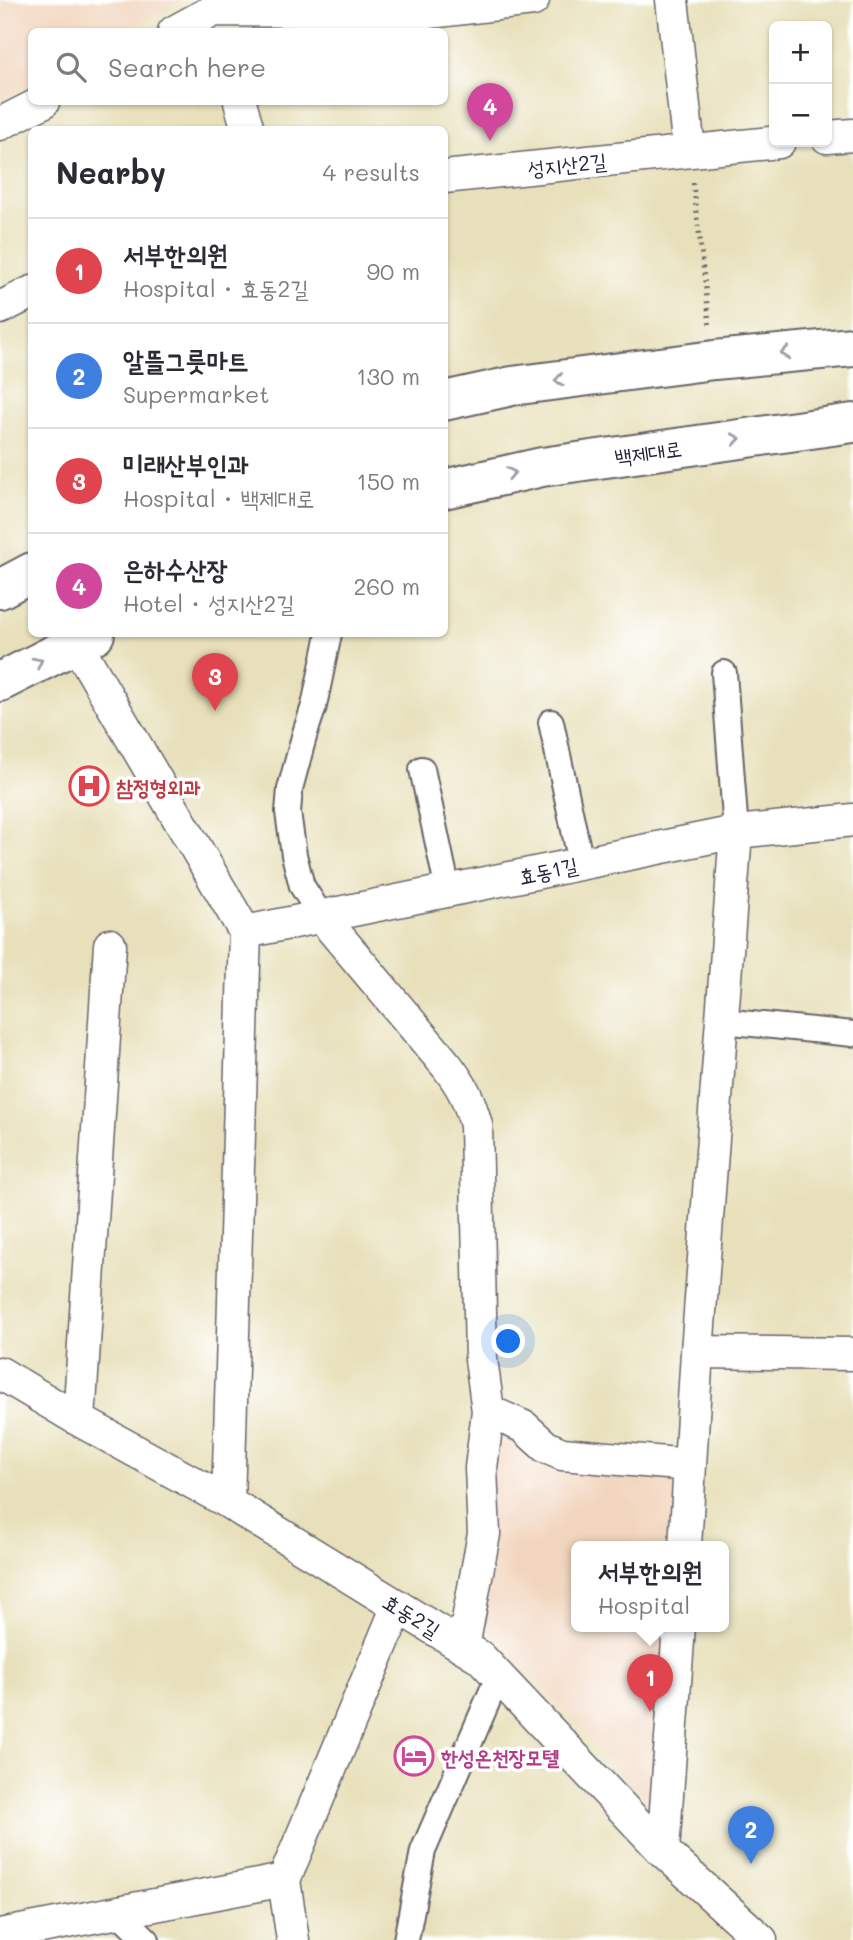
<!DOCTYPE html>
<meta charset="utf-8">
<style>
:root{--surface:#fff;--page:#f7f7f7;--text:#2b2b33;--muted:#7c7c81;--line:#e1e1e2;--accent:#c8321e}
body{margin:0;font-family:Mali,"Poor Story",sans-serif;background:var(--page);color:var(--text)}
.controls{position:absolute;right:21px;top:21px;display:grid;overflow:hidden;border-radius:10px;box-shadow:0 2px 5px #0004}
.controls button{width:63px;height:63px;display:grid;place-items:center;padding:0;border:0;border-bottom:2px solid var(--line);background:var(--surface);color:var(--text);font:35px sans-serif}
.you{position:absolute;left:509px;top:1342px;width:24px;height:24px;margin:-18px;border:5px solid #fff;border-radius:50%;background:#1a73e8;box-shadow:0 0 0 10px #1a73e833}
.badge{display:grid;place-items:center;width:46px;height:46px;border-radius:50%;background:var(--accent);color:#fff;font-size:23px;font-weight:700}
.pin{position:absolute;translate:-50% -58px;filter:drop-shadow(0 2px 4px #0008)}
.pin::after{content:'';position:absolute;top:37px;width:24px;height:21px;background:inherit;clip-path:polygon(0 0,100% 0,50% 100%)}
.popup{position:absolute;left:571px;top:1541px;width:158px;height:91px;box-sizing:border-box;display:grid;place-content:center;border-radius:10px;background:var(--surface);filter:drop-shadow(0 2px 5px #0005);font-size:23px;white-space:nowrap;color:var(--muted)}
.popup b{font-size:26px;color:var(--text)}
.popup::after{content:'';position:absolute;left:50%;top:100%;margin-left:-14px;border:14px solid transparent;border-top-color:var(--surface)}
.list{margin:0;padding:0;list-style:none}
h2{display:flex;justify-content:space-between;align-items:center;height:91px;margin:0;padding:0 28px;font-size:30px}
h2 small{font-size:23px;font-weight:400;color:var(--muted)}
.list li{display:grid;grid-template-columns:46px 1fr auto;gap:21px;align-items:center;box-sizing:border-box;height:105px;padding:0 28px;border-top:2px solid var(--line)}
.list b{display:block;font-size:26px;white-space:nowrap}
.list p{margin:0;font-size:23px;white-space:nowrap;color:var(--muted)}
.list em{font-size:23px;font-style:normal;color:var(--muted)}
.icon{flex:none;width:38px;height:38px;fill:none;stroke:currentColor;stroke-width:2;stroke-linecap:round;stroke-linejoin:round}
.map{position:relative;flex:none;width:853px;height:1940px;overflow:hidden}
.search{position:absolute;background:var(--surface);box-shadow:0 2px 5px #0004;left:28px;top:28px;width:420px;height:77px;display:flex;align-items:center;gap:18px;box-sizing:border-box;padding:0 24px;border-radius:10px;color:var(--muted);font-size:26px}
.panel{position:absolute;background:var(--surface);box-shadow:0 2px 5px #0004;left:28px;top:126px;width:420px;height:511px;border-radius:10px}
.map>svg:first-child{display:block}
.built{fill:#f2d5be}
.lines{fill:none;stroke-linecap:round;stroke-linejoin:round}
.pedestrian-casing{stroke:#676467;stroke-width:28}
.minor-casing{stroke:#676467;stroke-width:35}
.tertiary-casing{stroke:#676467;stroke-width:42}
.path{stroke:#676467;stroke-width:4.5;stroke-dasharray:2 5;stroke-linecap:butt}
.pedestrian{stroke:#fff;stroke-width:24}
.minor{stroke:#fff;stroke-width:32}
.tertiary{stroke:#fff;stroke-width:38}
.oneway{stroke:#9c9ca7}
.labels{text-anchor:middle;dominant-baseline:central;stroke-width:7;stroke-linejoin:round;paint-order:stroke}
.street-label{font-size:21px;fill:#22223b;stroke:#fff}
.health-label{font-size:21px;font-weight:bold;fill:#be3a42;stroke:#fff;text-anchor:start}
.hotel-label{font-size:21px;font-weight:bold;fill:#b23c85;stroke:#fff;text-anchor:start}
</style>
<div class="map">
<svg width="853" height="1940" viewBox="0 0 853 1940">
<rect width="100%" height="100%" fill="#fff"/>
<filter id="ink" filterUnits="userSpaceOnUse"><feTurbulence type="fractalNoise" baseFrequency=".0143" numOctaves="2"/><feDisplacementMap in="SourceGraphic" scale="14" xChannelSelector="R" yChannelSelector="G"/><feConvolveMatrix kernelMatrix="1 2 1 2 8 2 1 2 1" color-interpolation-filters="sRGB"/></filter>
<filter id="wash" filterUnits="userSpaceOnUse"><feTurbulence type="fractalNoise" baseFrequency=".00686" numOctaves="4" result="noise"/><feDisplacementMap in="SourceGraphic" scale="28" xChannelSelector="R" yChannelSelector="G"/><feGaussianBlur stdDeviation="1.57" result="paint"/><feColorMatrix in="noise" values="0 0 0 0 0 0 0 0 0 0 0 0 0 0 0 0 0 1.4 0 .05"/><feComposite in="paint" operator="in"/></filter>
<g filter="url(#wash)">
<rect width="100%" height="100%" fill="#e8e0ba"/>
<path class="built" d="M0 0H182L125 31 32 32 31 83 0 100Z
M492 1435 522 1439 685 1470 680 1546H576V1626H675L665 1788 646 1801 479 1617Z"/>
</g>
<g filter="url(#ink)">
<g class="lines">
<g class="pedestrian-casing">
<path id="pedestrian" d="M724 673 736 832
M551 722 581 863
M422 769 448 891
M321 916 302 886 294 855 288 812 290 789 305 733 314 706 329 634
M722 1021 853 1034
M118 1912 147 1940
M406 1940 423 1851 498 1677"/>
</g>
<g class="minor-casing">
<path id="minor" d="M672 0 689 150
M174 32 214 10 430 12 533 0
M240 102 248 130
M0 124 43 102
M827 137 853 135
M444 177 779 142
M0 308 32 292
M76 643 245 932 228 1502
M321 916 447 1066C463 1087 469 1099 476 1125L481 1359 488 1411 524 1427 546 1447 562 1454 690 1465
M245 932 736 832 853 820
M697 1352 853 1354
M0 1373 79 1420 228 1502 480 1657 663 1851 761 1940
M79 1420 110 945
M685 1546 697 1352 736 832
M463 1647 484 1534 481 1468 488 1411
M663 1851 679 1626
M0 1935 284 1880
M293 1940 284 1880 398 1606"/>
</g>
<g class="tertiary-casing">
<path id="tertiary" d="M444 401 512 386 714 360 853 347
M444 489 542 467 853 423
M0 589 32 572
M0 682 95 634"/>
</g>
<path class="path" d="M693 183 710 327"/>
<use href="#pedestrian" class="pedestrian"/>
<use href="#minor" class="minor"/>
<use href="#tertiary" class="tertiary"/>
</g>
<defs><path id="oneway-chevron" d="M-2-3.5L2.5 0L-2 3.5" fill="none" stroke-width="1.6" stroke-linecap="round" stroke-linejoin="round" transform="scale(1.75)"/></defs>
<g class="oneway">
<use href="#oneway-chevron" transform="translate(785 353) rotate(175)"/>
<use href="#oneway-chevron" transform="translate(559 380) rotate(172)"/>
<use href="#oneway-chevron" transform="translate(736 439) rotate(-8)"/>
<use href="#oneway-chevron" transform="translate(511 473) rotate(-12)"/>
<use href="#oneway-chevron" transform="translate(38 662) rotate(-27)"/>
</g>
</g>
<defs>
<g id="hospital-ring" transform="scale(2.0125)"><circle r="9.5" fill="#fff" stroke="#e0444e" stroke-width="1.5"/><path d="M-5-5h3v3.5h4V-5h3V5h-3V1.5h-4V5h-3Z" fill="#e0444e"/></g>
<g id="hotel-ring" transform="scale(2.0125)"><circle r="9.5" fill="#fff" stroke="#d1479c" stroke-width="1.5"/><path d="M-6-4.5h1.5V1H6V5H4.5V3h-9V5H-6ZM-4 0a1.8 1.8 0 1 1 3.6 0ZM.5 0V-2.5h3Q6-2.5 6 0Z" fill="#d1479c"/></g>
</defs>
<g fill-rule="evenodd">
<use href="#hospital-ring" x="89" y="786"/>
<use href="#hotel-ring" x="414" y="1756"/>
</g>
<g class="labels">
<g class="street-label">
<text transform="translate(567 164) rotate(-6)">성지산2길</text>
<text transform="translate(648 452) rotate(-8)">백제대로</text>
<text transform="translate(548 870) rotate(-12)">효동1길</text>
<text transform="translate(412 1615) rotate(32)">효동2길</text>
</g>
<g class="health-label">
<text x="116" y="786">참정형외과</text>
</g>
<g class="hotel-label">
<text x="441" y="1756">한성온천장모텔</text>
</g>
</g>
</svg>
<div class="controls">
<button>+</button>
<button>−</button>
</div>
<div class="you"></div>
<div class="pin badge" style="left:650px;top:1712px;background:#e0444e">1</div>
<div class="popup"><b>서부한의원</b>Hospital</div>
<div class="pin badge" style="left:751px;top:1864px;background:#3f7fe0">2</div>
<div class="pin badge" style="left:215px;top:711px;background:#e0444e">3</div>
<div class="pin badge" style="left:490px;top:141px;background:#d1479c">4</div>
<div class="search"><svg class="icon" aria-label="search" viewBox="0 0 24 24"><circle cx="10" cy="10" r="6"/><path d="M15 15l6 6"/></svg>Search here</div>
<section class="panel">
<h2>Nearby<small>4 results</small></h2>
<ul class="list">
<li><span class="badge" style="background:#e0444e">1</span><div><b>서부한의원</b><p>Hospital · 효동2길</p></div><em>90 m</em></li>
<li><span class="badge" style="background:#3f7fe0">2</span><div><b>알뜰그릇마트</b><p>Supermarket</p></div><em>130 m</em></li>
<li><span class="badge" style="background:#e0444e">3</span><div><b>미래산부인과</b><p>Hospital · 백제대로</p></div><em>150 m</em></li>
<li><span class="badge" style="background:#d1479c">4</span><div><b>은하수산장</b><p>Hotel · 성지산2길</p></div><em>260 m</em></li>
</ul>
</section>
</div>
